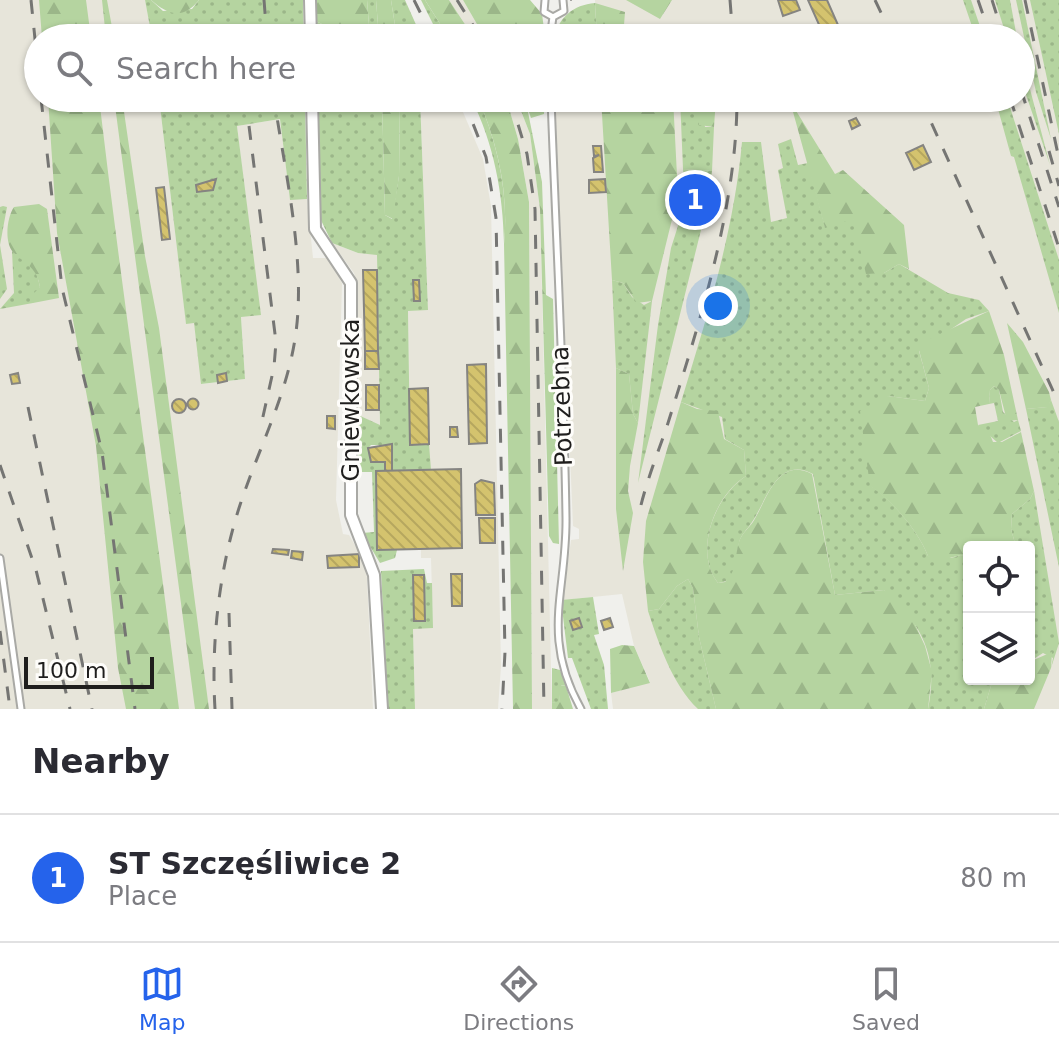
<!DOCTYPE html>
<meta charset="utf-8">
<style>
:root{--surface:#fff;--page:#f7f7f7;--text:#2b2b33;--muted:#7c7c81;--line:#e1e1e2;--accent:#2563eb}
body{margin:0;font-family:"DejaVu Sans",sans-serif;background:var(--page);color:var(--text)}
.controls{position:absolute;right:24px;bottom:24px;display:grid;overflow:hidden;border-radius:8px;box-shadow:0 2px 6px #0004}
.controls button{width:72px;height:72px;display:grid;place-items:center;padding:0;border:0;border-bottom:2px solid var(--line);background:var(--surface);color:var(--text);font:40px sans-serif}
.scale{position:absolute;left:24px;bottom:20px;width:130px;box-sizing:border-box;padding-left:8px;border:4px solid #1f1e1d;border-top:0;font-size:22px;line-height:28px;white-space:nowrap;color:#1f1e1d;-webkit-text-stroke:6px #fefdfa;paint-order:stroke}
.you{position:absolute;left:718px;top:306px;width:28px;height:28px;margin:-20px;border:6px solid #fff;border-radius:50%;background:#1a73e8;box-shadow:0 0 0 12px #1a73e833}
.badge{display:grid;place-items:center;width:52px;height:52px;border-radius:50%;background:var(--accent);color:#fff;font-size:26px;font-weight:700}
.pin{position:absolute;translate:-50% -50%;border:4px solid #fff;box-shadow:0 2px 8px #0006}
.list{margin:0;padding:0;list-style:none}
h2{display:flex;justify-content:space-between;align-items:center;height:104px;margin:0;padding:0 32px;font-size:34px}
h2 small{font-size:26px;font-weight:400;color:var(--muted)}
.list li{display:grid;grid-template-columns:52px 1fr auto;gap:24px;align-items:center;box-sizing:border-box;height:128px;padding:0 32px;border-top:2px solid var(--line)}
.list b{display:block;font-size:30px;white-space:nowrap}
.list p{margin:0;font-size:26px;white-space:nowrap;color:var(--muted)}
.list em{font-size:26px;font-style:normal;color:var(--muted)}
.icon{flex:none;width:44px;height:44px;fill:none;stroke:currentColor;stroke-width:2;stroke-linecap:round;stroke-linejoin:round}
.map{position:relative;flex:none;width:1059px;height:709px;overflow:hidden}
.search{position:absolute;background:var(--surface);box-shadow:0 2px 6px #0004;left:24px;right:24px;top:24px;height:88px;display:flex;align-items:center;gap:20px;box-sizing:border-box;padding:0 28px;border-radius:44px;color:var(--muted);font-size:30px}
.sheet{height:232px;background:var(--surface)}
nav{display:flex;justify-content:space-around;align-items:center;box-sizing:border-box;height:112px;border-top:2px solid var(--line);background:var(--surface);font-size:22px;color:var(--muted)}
nav a{display:grid;justify-items:center;gap:4px}
nav .on{color:var(--accent)}
.map>svg:first-child{display:block}
.built{fill:#e7e5da;fill-rule:evenodd}
.grass{fill:url(#grass-dots)}
.forest{fill:url(#forest-firs)}
.garden{fill:#b5d4a0}
.building{fill:url(#building-back-hatch);stroke:#858481;stroke-width:2}
.lines{fill:none;stroke-linecap:round;stroke-linejoin:round}
.service-casing{stroke:#a9a9a5;stroke-width:9}
.minor-casing{stroke:#a9a9a5;stroke-width:14}
.path{stroke:#a6a5a3;stroke-width:2;stroke-dasharray:6 6;stroke-linecap:butt}
.service{stroke:#fff;stroke-width:5}
.minor{stroke:#fff;stroke-width:10}
.rail{stroke:#757573;stroke-width:3;stroke-dasharray:14 14;stroke-linecap:butt}
.labels{text-anchor:middle;dominant-baseline:central;stroke-width:6;stroke-linejoin:round;paint-order:stroke}
.street-label{font-size:24px;fill:#1f1e1d;stroke:#fefdfa}
</style>
<div class="map">
<svg width="1059" height="709" viewBox="0 0 1059 709">
<defs>
<pattern id="grass-dots" width="8" height="8" patternUnits="userSpaceOnUse" patternTransform="scale(2)"><rect width="8" height="8" fill="#b5d4a0"/><path d="M2 2h.1M6 6h.1" fill="none" stroke="#9bb689" stroke-width="1.8" stroke-linecap="round"/></pattern>
<pattern id="forest-firs" width="22" height="20" patternUnits="userSpaceOnUse" patternTransform="scale(2)"><rect width="22" height="20" fill="#b5d4a0"/><path d="M5 1l3.5 6h-7zM16 11l3.5 6h-7z" fill="#9bb689"/></pattern>
<pattern id="building-back-hatch" width="6" height="6" patternUnits="userSpaceOnUse" patternTransform="scale(2)"><rect width="6" height="6" fill="#d4c36e"/><path d="M-1 5l2 2M0 0l6 6M5-1l2 2" fill="none" stroke="#b6a75f"/></pattern>
</defs>
<rect width="100%" height="100%" fill="#f0f0ec"/>
<path class="built" d="M0 0H145L152 38H38V98H159L186 323 194 322 202 384 245 379 241 316 260 315 237 126 280 119 290 199H307L313 258H328L342 283 336 500 343 534 349 535 362 557 367 577 373 709H0Z
M449 0H463L485 38H474Z
M595 0H1059V709H613L611 693 650 682 634 646 622 594 563 600 571 540 579 539V529L573 526 555 98H1021V38H597ZM969 547H1029V679H969Z
M420 98H457L483 159 491 206 501 666 498 709H415L413 628 433 627 431 558H421L420 470 429 444 410 445 408 311 428 309Z
M506 98H516L530 134 540 209 552 709H532L529 202 518 139Z
M332 243 358 253 377 254 380 426 356 414 357 283 354 273Z"/>
<path class="grass" d="M145 0H151L163 11 192 9 199 0H303L304 38H152Z
M367 0H376L379 38H370Z
M391 0H405L422 38H397Z
M421 0H425L449 38H440Z
M963 0H971L984 38H976Z
M995 0H1010L1017 38H1007Z
M1016 0H1022L1051 139 1036 92Z
M1030 0H1059V134Z
M595 3 597 38H554C559 17 573 5 595 3Z
M316 21 349 38H317Z
M654 27 674 38 622 35V29L652 34Z
M1021 55 1050 165 1021 80Z
M159 98H305L307 199 290 200 280 119 237 126 261 315 241 317 245 379 201 384 194 323 186 324Z
M318 98H362L371 111 372 98H382L385 215 392 219 399 176 400 98H420L428 310 408 311 410 444H429L431 470 392 471V445H371L368 448 372 462H385V471L376 472 377 549 397 550 395 558 380 563 362 533 374 532 372 472H356V414L380 425 377 255 358 253 332 243 318 214Z
M471 98H478C498 144 509 195 504 244 503 193 494 144 471 98Z
M680 98H699L705 127H714L712 171 683 169Z
M995 98H1007L1059 260V313L1014 157 1011 156Z
M791 139 798 165 808 163 825 227 853 218 884 273 899 264 948 293 979 300 989 311 966 319 919 351 929 388 925 401 888 396 871 486C892 500 919 532 928 556L951 558 961 555 969 559V620L966 631 969 679H993L984 709H928C939 655 922 625 884 590L835 595 813 474C777 455 766 502 752 522 747 530 741 534 739 543 736 553 739 565 734 574 730 580 725 582 718 583 693 551 715 496 746 476L744 450 725 439 722 417 681 402C707 317 734 231 742 142H761L771 222 787 218 778 170 783 168 778 144Z
M3 206 7 207 0 245 7 289 0 299V207Z
M683 210 705 214 638 483 658 325 671 248Z
M12 251 36 270 40 287 33 303 0 309 14 293Z
M612 280 623 283 632 297 644 305 652 301 638 423 633 414 629 374 616 368Z
M994 386 999 390 1003 412 1014 422 1018 420 1021 431 998 443 978 425 998 421 994 403 989 404 990 390Z
M1051 400 1059 422V567L1026 409 1047 407Z
M1034 491 1059 643 1051 668 1053 658 1043 653 1029 662V547H1016L1011 529 1012 514 1030 499Z
M424 569 427 583H432L433 628 413 629 415 709H388L381 571Z
M688 579 693 588 699 637 716 709H698C672 684 659 644 648 611L659 609 677 586Z
M593 597 599 634 594 635 604 665 608 709H591L572 658H568L561 600Z
M552 668 560 670 566 686 561 685 559 704 552 702Z"/>
<path class="forest" d="M39 0H86L91 38H42Z
M102 0H107L114 38H106Z
M151 0H199C183 20 168 15 151 0Z
M316 0H367L370 38H349L316 21Z
M376 0H391L397 38H379Z
M425 0H449L474 38H449Z
M463 0H530L542 14 545 36 485 38Z
M626 0H672L660 19Z
M595 3 625 12 623 38H597Z
M48 98H99C123 302 154 505 179 709H126L118 668 96 446 57 233Z
M114 98H122L145 256 159 328 209 709H195Z
M382 98H400L399 176 393 219 385 215Z
M478 98H506L518 139 529 202 532 709H513L504 244C509 194 498 144 478 98Z
M516 98H524L526 102 542 182 546 295 553 299 559 544 553 543 549 536 540 209 530 134Z
M601 98H673L678 195 652 301 637 303 623 283 612 280Z
M699 98H716L714 127 699 125Z
M790 101 835 174 843 170 904 225 909 269 899 264 884 273 866 274 853 219 825 228Z
M683 169 712 171 710 186 684 183Z
M39 204 47 209 59 298 33 303V294L40 287C37 267 25 264 13 252 4 242 7 217 14 207Z
M989 311 1004 355 1018 420 1007 421 999 390 994 386 990 390 989 404 975 407 978 425 989 432 993 442H1002L1021 432 1034 491 1030 499 1012 514 1011 529 1016 547H969V559L961 555 938 561 928 556C919 532 892 500 870 486L860 411 888 396 925 401 929 388 919 350 925 341Z
M1007 323 1023 342 1049 392 1051 400 1048 407 1026 409Z
M616 368 629 374 633 414 638 423 630 466 628 491 633 513 623 571 616 509Z
M681 402 697 409 718 411 724 439 744 450 746 476C715 495 693 551 718 583L725 582C738 569 734 559 739 542 742 533 748 529 753 522 767 500 777 456 812 474L835 595 884 590 905 603 925 646 932 672 928 709H716L699 637 693 588 688 579 677 586 659 609 648 611 643 562 646 521Z
M622 645 634 646 650 683 611 693 610 649Z
M1052 652 1051 668 1034 709H984L993 679H1029V662Z
M560 685 566 686 573 709H552V702L559 703Z"/>
<path class="garden" d="M524 98H544V114L531 118Z"/>
<path class="building" d="M778 0H796L800 10 783 16Z
M808 0H827L842 34 825 38Z
M856 118 860 125 852 129 849 121Z
M923 145 931 162 914 170 906 153Z
M593 146H601L603 172H594L593 158 599 155 594 156Z
M216 179 213 190 197 192 196 185Z
M605 179 606 192 589 193V180Z
M164 187 170 239 162 240 156 188Z
M691 191 703 193 699 209 688 207Z
M363 270H377L378 351H365Z
M413 280H419L420 301H414Z
M365 351H378L379 369H365Z
M486 364 487 443 469 444 467 365Z
M18 373 20 383 12 384 10 375Z
M226 373 227 381 218 383 217 375Z
M366 385H379V410H366Z
M428 388 429 444 410 445 409 389Z
M187.5 404a5.5 5.5 0 1 1 11 0a5.5 5.5 0 1 1-11 0Z
M172 406a7 7 0 1 1 14 0a7 7 0 1 1-14 0Z
M327 416H335V429L327 428Z
M450 427H457L458 437H450Z
M392 444V471H385V462H371L368 448Z
M461 469 462 548 377 550 376 471Z
M481 480 494 483 495 515H476L475 484Z
M479 518H495V543H480Z
M273 549 289 550 288 555 272 553Z
M292 551 303 552 302 560 291 558Z
M359 554V567L328 568 327 556Z
M451 574H462V606H452Z
M413 575H424L425 621H414Z
M579 618 582 627 573 630 570 621Z
M610 618 613 627 604 630 601 621Z"/>
<g class="lines">
<g class="service-casing">
<path id="service" d="M545 0 544 12 553 17
M553 17 564 11 563 0
M550 38 553 17
M551 98C556 238 564 378 566 518 567 592 540 636 581 709
M0 558 21 709"/>
</g>
<g class="minor-casing">
<path id="minor" d="M310 0 311 38
M312 98 315 229 351 283V515L374 575 382 709"/>
</g>
<path class="path" d="M571 1V0"/>
<use href="#service" class="service"/>
<use href="#minor" class="minor"/>
<path class="rail" d="M31 0 38 68
M264 0 267 38
M414 0 433 38
M457 0 481 38
M730 0 733 38
M875 0 893 38
M978 0 991 38
M992 0 1004 38
M1025 0 1059 159
M1021 90 1059 207
M41 98 62 288 102 452 135 709
M463 98 486 157 496 218 505 652 502 709
M510 98 527 154 535 209 544 709
M920 98 1059 404
M1010 98 1059 248
M249 126 276 342 274 367 262 421
M1049 151 1059 186
M28 407 92 709
M0 465 36 570 70 709
M641 505C648 477 659 450 668 423 700 321 737 206 737 98
M229 613 232 709
M0 631 10 709
M215 709C211 643 219 569 240 505 258 450 286 397 295 339 307 264 285 173 274 98"/>
</g>
<g class="labels">
<g class="street-label">
<text transform="translate(351 400) rotate(-90)">Gniewkowska</text>
<text transform="translate(562 406) rotate(-92)">Potrzebna</text>
</g>
</g>
</svg>
<div class="controls">
<button><svg class="icon" aria-label="locate" viewBox="0 0 24 24"><circle cx="12" cy="12" r="6"/><path d="M12 2v4M12 18v4M2 12h4M18 12h4"/></svg></button>
<button><svg class="icon" aria-label="layers" viewBox="0 0 24 24"><path d="M12 4l9 5-9 5-9-5zM3 14l9 5 9-5"/></svg></button>
</div>
<div class="scale">100 m</div>
<div class="you"></div>
<div class="pin badge" style="left:695px;top:200px">1</div>
<div class="search"><svg class="icon" aria-label="search" viewBox="0 0 24 24"><circle cx="10" cy="10" r="6"/><path d="M15 15l6 6"/></svg>Search here</div>
</div>
<section class="sheet">
<h2>Nearby<small></small></h2>
<ul class="list">
<li><span class="badge">1</span><div><b>ST Szczęśliwice 2</b><p>Place</p></div><em>80 m</em></li>
</ul>
</section>
<nav>
<a class="on"><svg class="icon" aria-label="map" viewBox="0 0 24 24"><path d="M3 6l6-2 6 2 6-2v14l-6 2-6-2-6 2zM9 4v14M15 6v14"/></svg>Map</a>
<a><svg class="icon" aria-label="directions" viewBox="0 0 24 24"><path d="M12 3l9 9-9 9-9-9zM9 14v-3h6M13 9l2 2-2 2"/></svg>Directions</a>
<a><svg class="icon" aria-label="saved" viewBox="0 0 24 24"><path d="M7 4h10v16l-5-4-5 4z"/></svg>Saved</a>
</nav>
